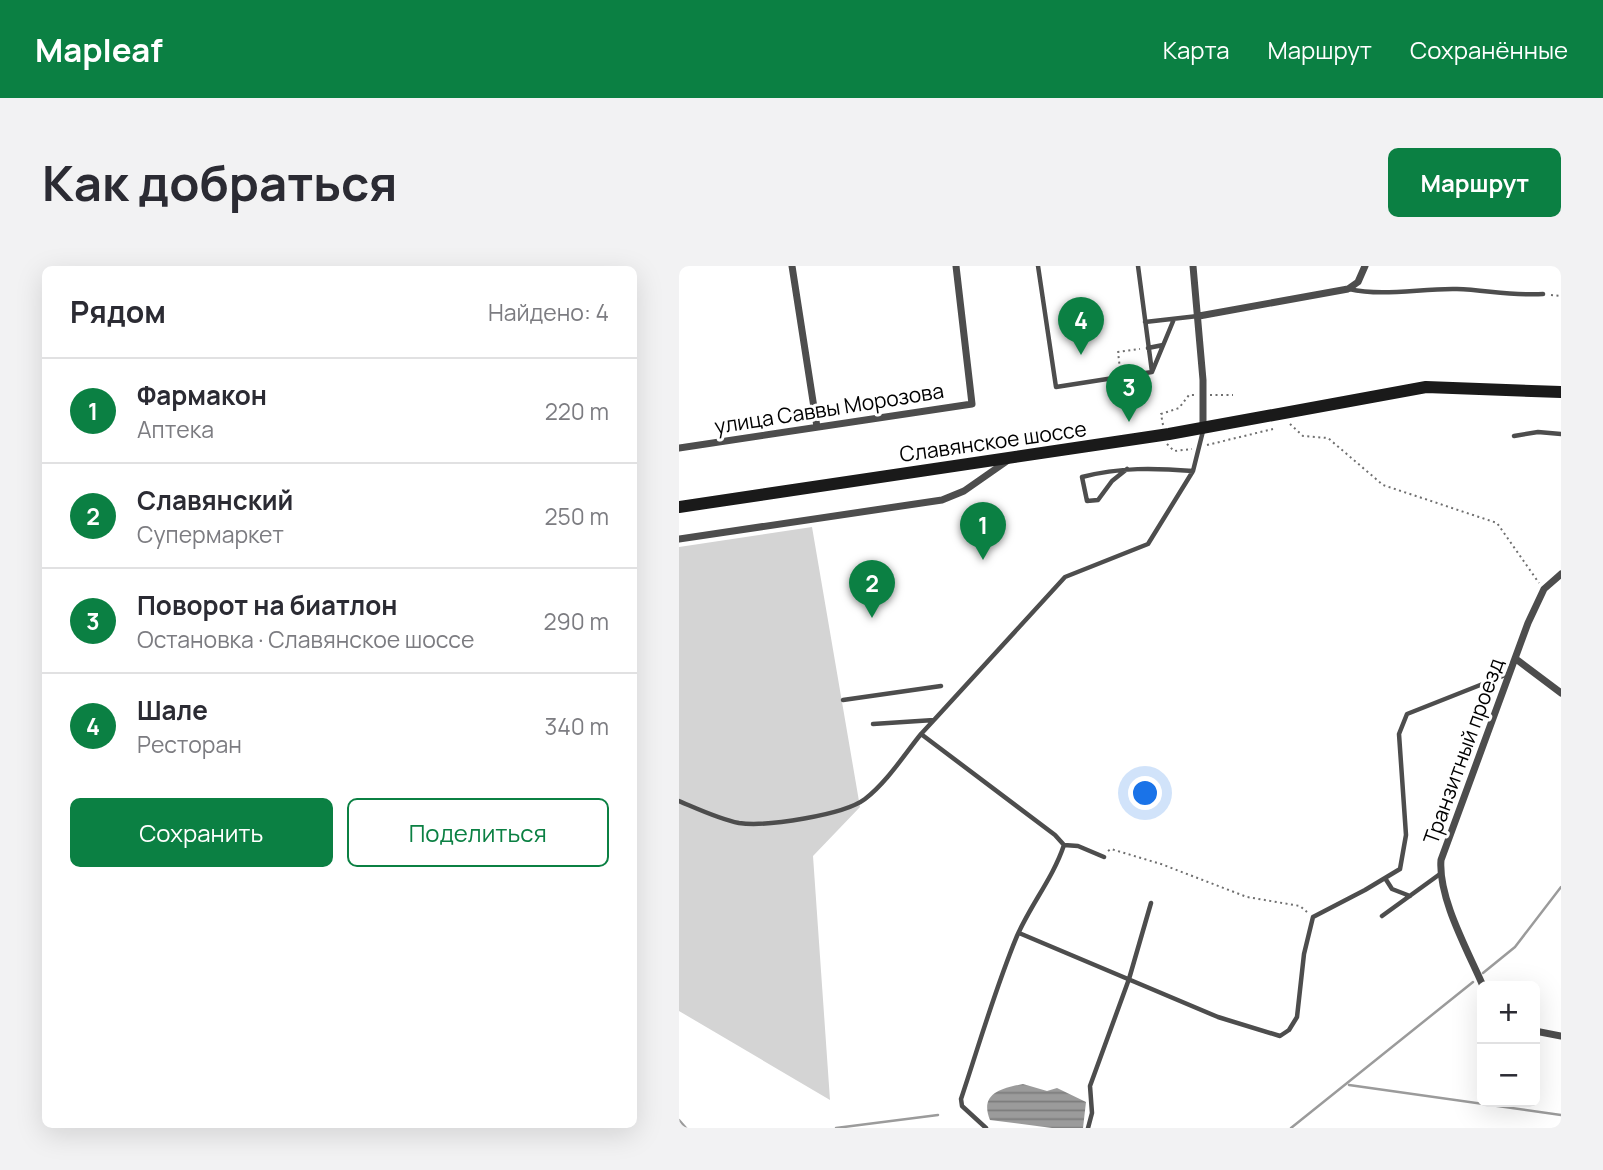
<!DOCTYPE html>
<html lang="ru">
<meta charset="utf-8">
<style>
:root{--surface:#fff;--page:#f2f2f3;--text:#2b2b33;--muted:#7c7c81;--line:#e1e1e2;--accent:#0b8043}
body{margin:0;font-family:Manrope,sans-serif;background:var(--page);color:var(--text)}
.controls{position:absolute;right:21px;bottom:21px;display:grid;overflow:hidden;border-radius:10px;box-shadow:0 7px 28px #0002}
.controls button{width:63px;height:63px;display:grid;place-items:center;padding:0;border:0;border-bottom:2px solid var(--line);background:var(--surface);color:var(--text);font:35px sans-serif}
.you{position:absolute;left:467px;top:528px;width:24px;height:24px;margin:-18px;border:5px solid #fff;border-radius:50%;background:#1a73e8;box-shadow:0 0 0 10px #1a73e833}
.badge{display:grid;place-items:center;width:46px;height:46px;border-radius:50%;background:var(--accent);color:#fff;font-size:23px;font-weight:700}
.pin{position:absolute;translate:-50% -58px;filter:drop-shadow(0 2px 4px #0008)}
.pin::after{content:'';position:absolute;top:37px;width:24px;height:21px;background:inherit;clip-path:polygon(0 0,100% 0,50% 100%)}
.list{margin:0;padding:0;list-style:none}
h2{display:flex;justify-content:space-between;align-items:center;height:91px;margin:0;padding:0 28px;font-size:30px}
h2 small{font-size:23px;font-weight:400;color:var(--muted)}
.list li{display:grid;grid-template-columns:46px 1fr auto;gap:21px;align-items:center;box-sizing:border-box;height:105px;padding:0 28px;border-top:2px solid var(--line)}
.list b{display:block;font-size:26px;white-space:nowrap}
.list p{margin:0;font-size:23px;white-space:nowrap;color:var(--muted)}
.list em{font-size:23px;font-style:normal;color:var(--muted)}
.actions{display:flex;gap:14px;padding:21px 28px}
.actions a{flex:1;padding:16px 0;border:2px solid var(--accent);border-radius:10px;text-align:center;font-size:24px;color:var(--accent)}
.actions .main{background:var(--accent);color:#fff}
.map{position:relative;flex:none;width:882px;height:862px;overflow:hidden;border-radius:10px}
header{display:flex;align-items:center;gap:42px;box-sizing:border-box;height:98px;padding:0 35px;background:var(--accent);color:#fff}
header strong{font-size:33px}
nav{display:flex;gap:38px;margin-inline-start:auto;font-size:24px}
.intro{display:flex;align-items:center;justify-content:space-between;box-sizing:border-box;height:168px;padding:0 42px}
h1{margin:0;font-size:49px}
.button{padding:18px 32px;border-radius:10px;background:var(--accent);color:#fff;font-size:24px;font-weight:700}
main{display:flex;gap:42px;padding:0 42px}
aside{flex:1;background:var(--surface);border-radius:10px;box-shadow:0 7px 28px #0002}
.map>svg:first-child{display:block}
.green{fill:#d4d4d4}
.water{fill:url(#water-rules)}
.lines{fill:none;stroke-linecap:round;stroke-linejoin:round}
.stream{stroke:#9b9b9b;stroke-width:2.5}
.path{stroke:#6f6f6f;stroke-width:2;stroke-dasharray:2 3.5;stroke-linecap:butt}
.service{stroke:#4d4d4d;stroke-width:4.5}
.minor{stroke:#4d4d4d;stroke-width:7}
.secondary{stroke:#1a1a1a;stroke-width:12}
.labels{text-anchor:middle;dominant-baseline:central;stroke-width:6;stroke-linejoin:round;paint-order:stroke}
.street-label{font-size:21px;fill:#000;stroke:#fff}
</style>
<header>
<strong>Mapleaf</strong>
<nav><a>Карта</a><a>Маршрут</a><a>Сохранённые</a></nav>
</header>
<div class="intro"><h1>Как добраться</h1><a class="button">Маршрут</a></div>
<main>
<aside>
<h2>Рядом<small>Найдено: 4</small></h2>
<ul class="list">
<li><span class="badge">1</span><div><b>Фармакон</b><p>Аптека</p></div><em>220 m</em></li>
<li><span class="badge">2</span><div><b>Славянский</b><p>Супермаркет</p></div><em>250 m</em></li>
<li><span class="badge">3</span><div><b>Поворот на биатлон</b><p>Остановка · Славянское шоссе</p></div><em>290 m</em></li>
<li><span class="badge">4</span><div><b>Шале</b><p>Ресторан</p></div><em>340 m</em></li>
</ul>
<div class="actions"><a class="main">Сохранить</a><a>Поделиться</a></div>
</aside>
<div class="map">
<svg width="882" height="862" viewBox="0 0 882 862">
<defs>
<pattern id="water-rules" width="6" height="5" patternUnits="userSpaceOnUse" patternTransform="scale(1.75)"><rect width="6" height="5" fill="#9b9b9b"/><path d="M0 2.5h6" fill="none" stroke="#7c7c7c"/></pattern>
</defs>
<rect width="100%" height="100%" fill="#fff"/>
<path class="green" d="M133 261 181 541 134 590 151 834 0 745V281Z"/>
<path class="water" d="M344 818 368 825 378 822 407 836 404 862H373L311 854C300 827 323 822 344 818Z"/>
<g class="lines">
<path class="stream" d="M804 707 836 681 882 621
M670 819 882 849
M0 854 7 862
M157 862 259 849
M612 862 794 716"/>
<path class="path" d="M872 29 882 30
M441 103 439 86 461 83
M531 129H554
M611 158 624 170 649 172 704 219 818 257 860 317
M484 159 482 148 500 142 510 129H515
M488 178 495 185 513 183
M528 179 594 163
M429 585 432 583 482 598 568 631 621 640 628 646"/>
<path class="service" d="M359 0 377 121 473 106
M459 0 473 106 495 53
M670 23C705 31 742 22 778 23 807 24 835 30 864 28
M466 56 519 50
M469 82 484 79
M835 170 859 166 882 168
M448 203 433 215 419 234 408 235 403 211C441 201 476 202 514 205
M164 434 262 420
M255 454 242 468 376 569 385 579C374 612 352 638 338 670 316 723 300 779 282 833L283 840 307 862
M194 458 255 454 386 311 469 278 514 205 524 165
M0 535C19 543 40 553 60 557 87 561 165 549 186 533 208 516 225 489 242 468
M385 579 399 580 425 591
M706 612 713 623 731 630
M703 650 761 608
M340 667 539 751 601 770 610 764 618 751 625 688 634 651 686 624 721 603 727 569 720 468 728 448 829 408
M409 862 413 847 411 820 450 713 472 637"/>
<path class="minor" d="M113 0 138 161
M514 0 524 114V161
M520 50 669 23 679 16 686 0
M0 182 293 138 277 0
M0 273 263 234 285 225 328 195
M837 393 882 427
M804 720C789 685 759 632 762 594L849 357 865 323 882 308
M856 765 882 770"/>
<path class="secondary" d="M0 241 490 168 747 121 882 126"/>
</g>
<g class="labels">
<g class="street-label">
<text transform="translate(150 142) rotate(-9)">улица Саввы Морозова</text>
<text transform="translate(314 175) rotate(-8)">Славянское шоссе</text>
<text transform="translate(784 485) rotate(-70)">Транзитный проезд</text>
</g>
</g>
</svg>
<div class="controls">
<button>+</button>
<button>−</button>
</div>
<div class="you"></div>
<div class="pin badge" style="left:304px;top:294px">1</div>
<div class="pin badge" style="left:193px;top:352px">2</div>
<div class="pin badge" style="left:450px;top:156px">3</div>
<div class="pin badge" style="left:402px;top:89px">4</div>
</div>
</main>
